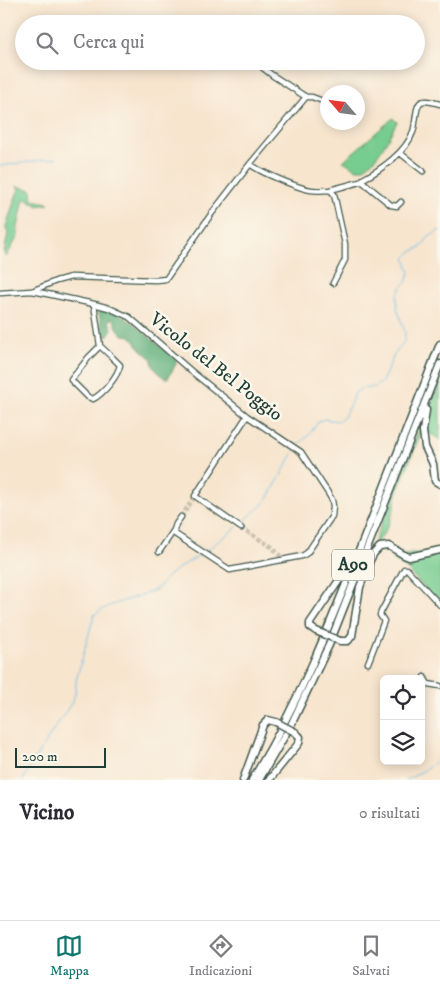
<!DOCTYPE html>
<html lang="it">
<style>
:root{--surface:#fff;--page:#f2f2f3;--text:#2b2b33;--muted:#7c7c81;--line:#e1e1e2;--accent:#0f766e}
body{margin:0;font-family:"IM FELL DW Pica",serif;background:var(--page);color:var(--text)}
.controls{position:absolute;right:15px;bottom:15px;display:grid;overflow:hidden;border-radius:8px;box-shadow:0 2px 12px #0003}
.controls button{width:45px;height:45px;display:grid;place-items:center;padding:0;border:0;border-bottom:1px solid var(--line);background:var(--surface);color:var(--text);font:25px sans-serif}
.compass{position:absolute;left:320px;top:85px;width:45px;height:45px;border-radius:50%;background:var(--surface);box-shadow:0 2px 12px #0003;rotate:298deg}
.scale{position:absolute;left:15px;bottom:12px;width:91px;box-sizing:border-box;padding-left:5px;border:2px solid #1f3d34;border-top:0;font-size:14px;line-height:18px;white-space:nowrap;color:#1f3d34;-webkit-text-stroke:4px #fbf7ec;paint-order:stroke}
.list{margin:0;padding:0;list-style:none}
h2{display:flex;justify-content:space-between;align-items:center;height:65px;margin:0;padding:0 20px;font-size:21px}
h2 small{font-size:16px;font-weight:400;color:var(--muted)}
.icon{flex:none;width:28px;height:28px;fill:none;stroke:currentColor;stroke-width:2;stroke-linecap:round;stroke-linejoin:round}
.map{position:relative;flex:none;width:440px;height:780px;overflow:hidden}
.search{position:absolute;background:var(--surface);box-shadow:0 2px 12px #0003;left:15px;right:15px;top:15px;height:55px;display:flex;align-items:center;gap:12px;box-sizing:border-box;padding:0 18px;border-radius:28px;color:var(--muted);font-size:19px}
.sheet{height:140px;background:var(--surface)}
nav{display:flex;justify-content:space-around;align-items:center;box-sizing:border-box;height:70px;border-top:1px solid var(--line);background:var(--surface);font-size:14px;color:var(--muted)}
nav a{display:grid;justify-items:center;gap:2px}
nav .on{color:var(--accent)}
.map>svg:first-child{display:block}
.green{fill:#77cc90;stroke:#4b8462}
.forest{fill:#61b07a;stroke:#407657}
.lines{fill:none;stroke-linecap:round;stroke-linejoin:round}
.stream{stroke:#6cbbe6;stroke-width:1}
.minor-tunnel{stroke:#ccc3af;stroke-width:4.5;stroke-dasharray:4.5 2;stroke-linecap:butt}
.minor-casing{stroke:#3f564b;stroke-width:7}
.highway-casing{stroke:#3f564b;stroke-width:9}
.minor{stroke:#fff;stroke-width:4.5}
.highway{stroke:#fff;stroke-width:6}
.highway-bridge-casing{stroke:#3f564b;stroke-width:9;stroke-linecap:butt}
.highway-bridge{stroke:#fff;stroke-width:6}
.labels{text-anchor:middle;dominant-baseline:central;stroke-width:5;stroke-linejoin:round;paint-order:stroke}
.shield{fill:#fbf7ec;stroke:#61756b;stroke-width:1}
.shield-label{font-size:18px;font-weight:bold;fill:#1f3d34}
.street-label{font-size:19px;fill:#1f3d34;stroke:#fbf7ec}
</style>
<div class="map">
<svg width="440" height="780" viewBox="0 0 440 780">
<rect width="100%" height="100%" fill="#fbf7ec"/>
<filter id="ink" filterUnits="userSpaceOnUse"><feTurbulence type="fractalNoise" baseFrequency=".02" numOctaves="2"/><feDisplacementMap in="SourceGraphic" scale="10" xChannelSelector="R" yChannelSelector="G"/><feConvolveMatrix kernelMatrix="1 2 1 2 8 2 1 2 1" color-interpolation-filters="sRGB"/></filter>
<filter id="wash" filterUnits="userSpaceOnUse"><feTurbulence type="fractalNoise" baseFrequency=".0096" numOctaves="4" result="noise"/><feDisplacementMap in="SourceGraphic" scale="20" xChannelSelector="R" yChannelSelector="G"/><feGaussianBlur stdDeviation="1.12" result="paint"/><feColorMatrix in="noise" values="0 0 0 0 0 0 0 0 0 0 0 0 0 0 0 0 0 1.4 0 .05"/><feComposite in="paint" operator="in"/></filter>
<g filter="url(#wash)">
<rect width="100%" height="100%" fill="#f7e5ce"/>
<path class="green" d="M393 118 397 122C391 133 373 172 357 169 352 168 348 163 343 161Z
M17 186 32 190 33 200 48 203 49 204 38 206 27 199H24L18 227V236L7 256H5L4 253 8 233 6 229V226L16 196 19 189 17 187Z
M440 378V440L428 432 425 434 424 419 430 410Z
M422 421V430L397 493C395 509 387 536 373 545Z
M440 550V605L407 569 393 559 396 551 404 555Z"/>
<path class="forest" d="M99 307 116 312 133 323 176 360V364L168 378H164L154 368 151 358 141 349 130 336 123 335 117 328 114 320 111 318 109 321 112 329 107 337 104 336 98 309Z"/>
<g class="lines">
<path class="stream" d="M0 166 56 158
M299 444 308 436 319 421 325 419 337 421 344 417 355 393 362 388H371L376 386 382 382 395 353 405 340V332L397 308V295L401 288 406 282 410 272 405 258 411 252 421 247 429 237 440 230
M240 525 265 502 270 495 295 450
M204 552 237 527
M23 780 34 760 72 702 75 694 76 681 94 615C112 601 135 599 155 590 160 587 164 580 168 576 178 567 190 562 201 554
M407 780 426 769 440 758"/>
</g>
</g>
<g filter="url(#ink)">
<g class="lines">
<path class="minor-tunnel" d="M181 517 195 496
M241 528 272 547 284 560"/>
<g class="minor-casing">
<path id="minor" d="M254 61 272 75 306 97
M400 153 423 171
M250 164 306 97H312L328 103
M360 182H363L391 205 397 206 401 202
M333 283 345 260V244L334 194 330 190 360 182 363 179C382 169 406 152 413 132 416 125 415 106 421 102 425 99 435 103 440 104
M32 291 56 281 71 277 156 280 166 279 212 213 250 164C260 172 298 188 311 190 317 191 324 190 330 190
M0 293 31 291 38 292 94 304 109 308 129 317 191 371 247 416 301 452 328 493 332 500 333 506 332 516 307 553 302 556 230 570 175 534 174 530
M94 304 100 346 113 358 120 365C118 376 103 394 93 399L88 397 71 380 89 357 100 346
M241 528 195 496 247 416
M159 552 174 530 176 524 181 517
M368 663 384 621 380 615 381 612 404 569H407L440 605
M424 677 428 684 440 686"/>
</g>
<g class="highway-casing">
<path id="highway" d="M426 410 423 431 425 447 433 464 435 481 440 484
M316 631 310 627V623L344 573 353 555
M340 641H348L352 636 360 587 370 560 374 553 380 547 389 546 404 555 409 557 440 550
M243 780 263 725 268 720 276 722
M252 780C298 705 329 627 361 546 387 478 414 411 440 344
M259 780 291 725 329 645 440 364
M269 780 299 743 300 737 295 732"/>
</g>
<use href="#minor" class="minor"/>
<use href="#highway" class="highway"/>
<g class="highway-bridge-casing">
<path id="highway-bridge" d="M316 631 340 641
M276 722 295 732"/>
</g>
<use href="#highway-bridge" class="highway-bridge"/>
</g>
</g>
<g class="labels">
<rect class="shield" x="332" y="549.5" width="42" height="31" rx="4"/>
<g class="shield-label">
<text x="353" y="565">A90</text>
</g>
<g class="street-label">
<text transform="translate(216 367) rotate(38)">Vicolo del Bel Poggio</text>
</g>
</g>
</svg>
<div class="controls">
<button><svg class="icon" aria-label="locate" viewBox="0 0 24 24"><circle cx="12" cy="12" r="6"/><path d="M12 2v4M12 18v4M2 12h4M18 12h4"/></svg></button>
<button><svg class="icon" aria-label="layers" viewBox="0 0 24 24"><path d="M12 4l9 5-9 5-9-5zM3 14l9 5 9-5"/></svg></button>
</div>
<svg class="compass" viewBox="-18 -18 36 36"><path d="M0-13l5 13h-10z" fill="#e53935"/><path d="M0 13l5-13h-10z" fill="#7c7c81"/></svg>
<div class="scale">200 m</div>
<div class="search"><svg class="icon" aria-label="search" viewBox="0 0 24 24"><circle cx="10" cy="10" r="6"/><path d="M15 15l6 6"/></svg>Cerca qui</div>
</div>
<section class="sheet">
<h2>Vicino<small>0 risultati</small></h2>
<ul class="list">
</ul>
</section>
<nav>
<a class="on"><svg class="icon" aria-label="map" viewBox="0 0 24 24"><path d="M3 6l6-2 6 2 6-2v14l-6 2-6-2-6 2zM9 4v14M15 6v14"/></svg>Mappa</a>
<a><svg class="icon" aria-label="directions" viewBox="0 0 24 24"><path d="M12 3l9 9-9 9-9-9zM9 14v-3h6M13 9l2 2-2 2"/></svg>Indicazioni</a>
<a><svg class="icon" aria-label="saved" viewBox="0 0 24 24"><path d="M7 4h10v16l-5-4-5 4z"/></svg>Salvati</a>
</nav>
